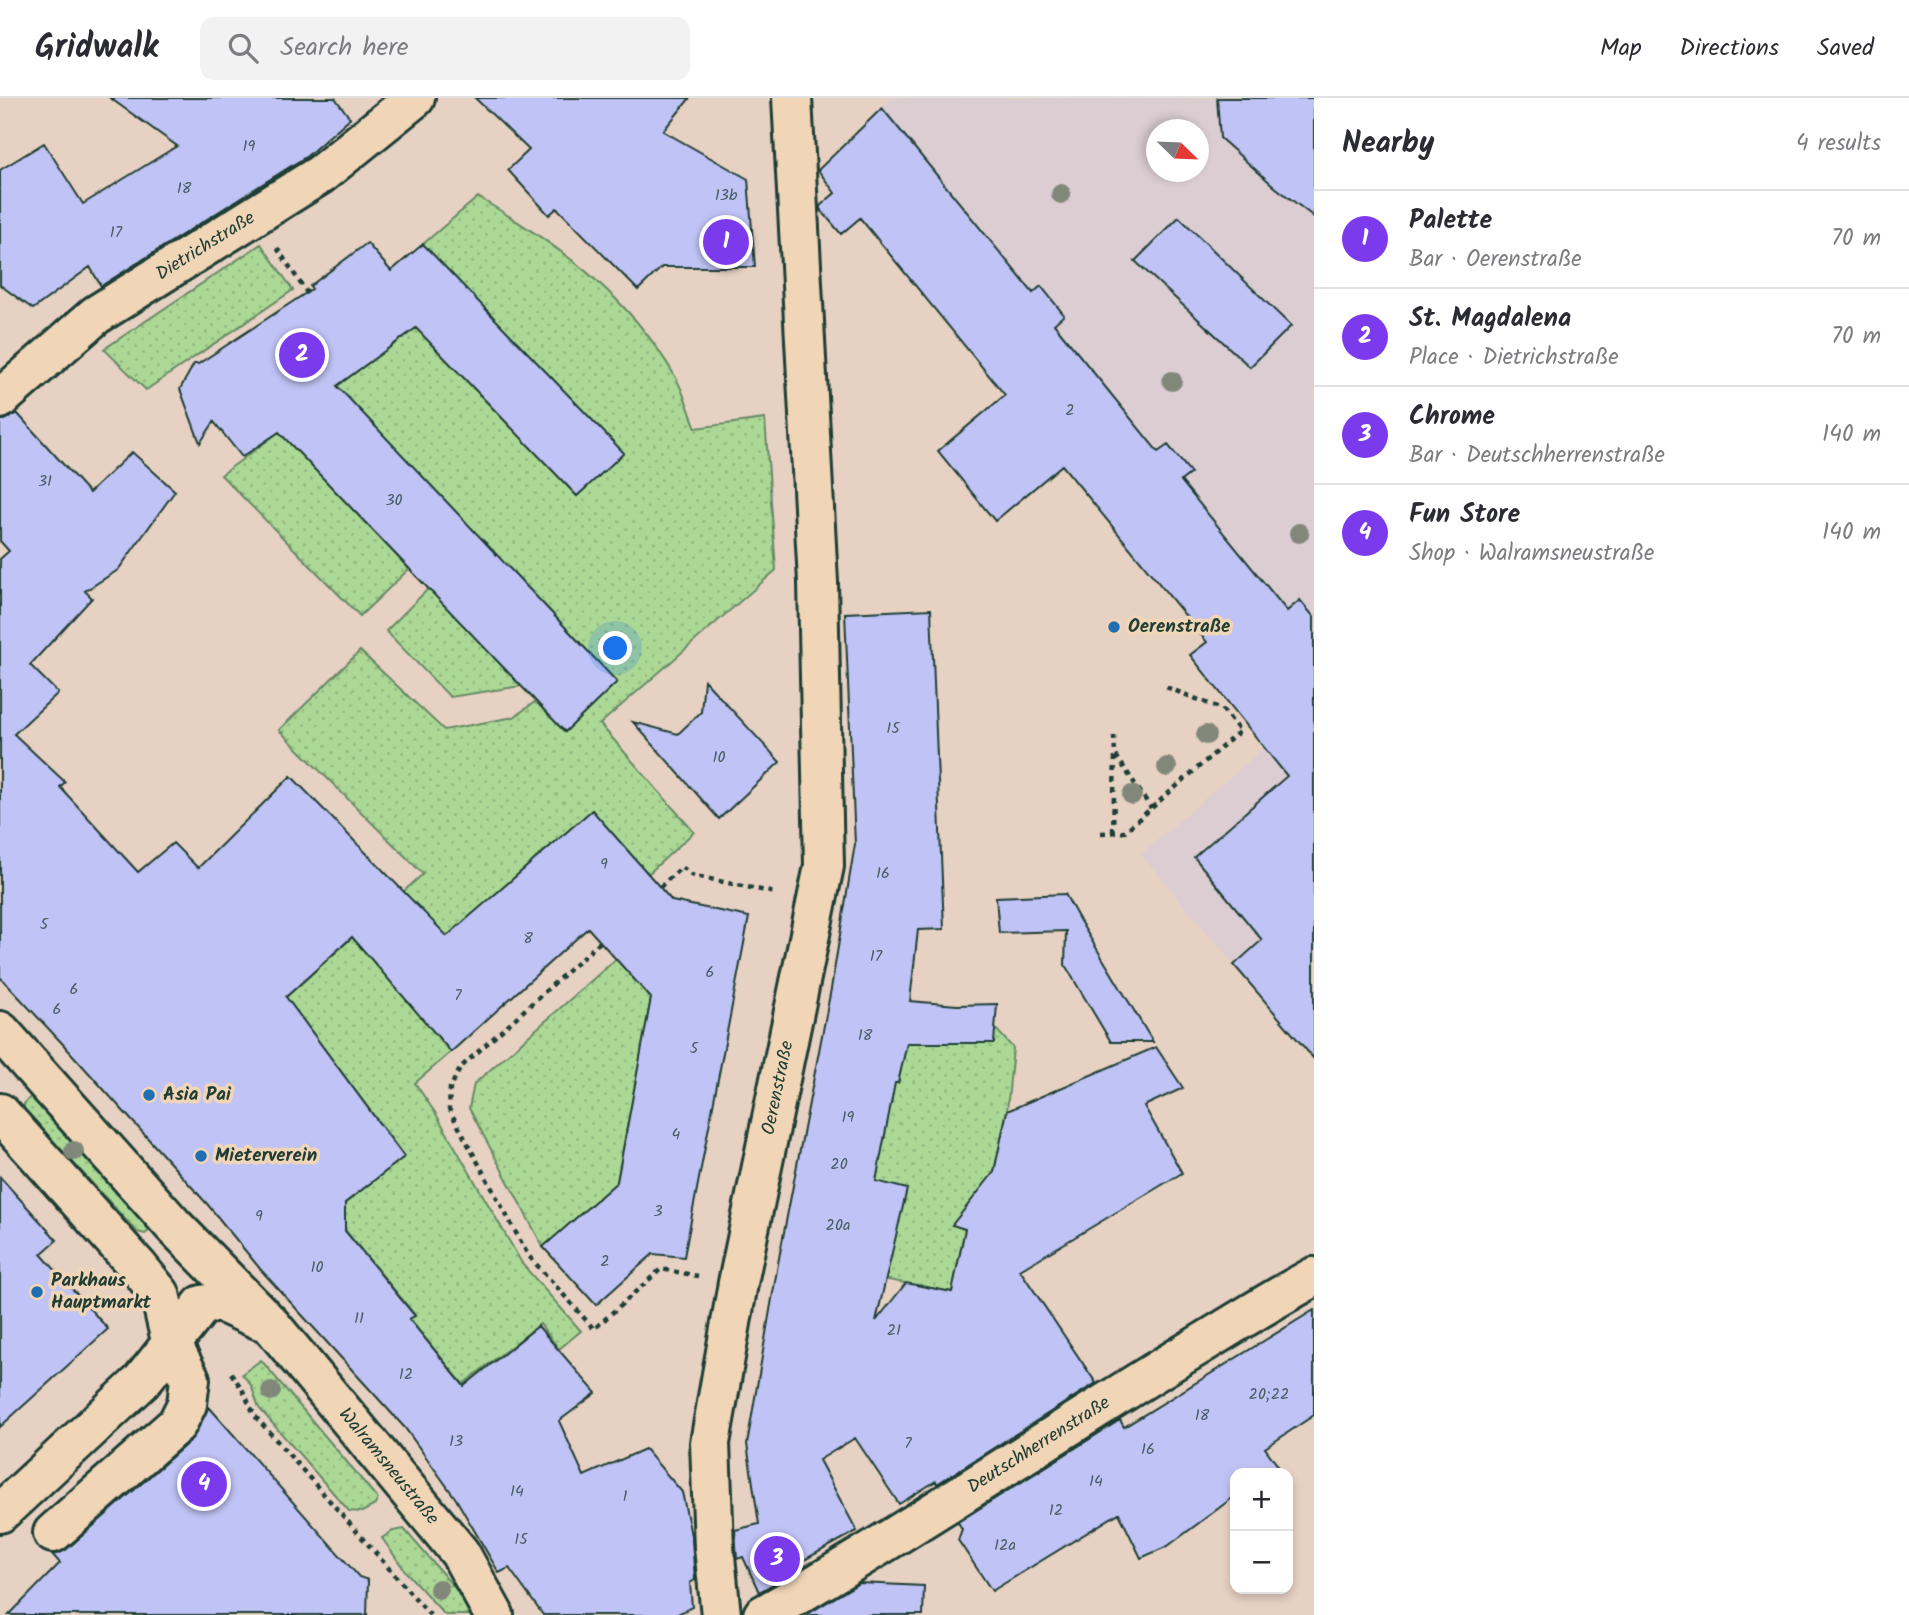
<!DOCTYPE html>
<meta charset="utf-8">
<style>
:root{--surface:#fff;--page:#f2f2f3;--text:#2b2b33;--muted:#7c7c81;--line:#e1e1e2;--accent:#7c3aed}
body{margin:0;font-family:Kalam,sans-serif;background:var(--page);color:var(--text)}
.controls{position:absolute;right:21px;bottom:21px;display:grid;overflow:hidden;border-radius:14px;box-shadow:0 4px 10px #0003}
.controls button{width:63px;height:63px;display:grid;place-items:center;padding:0;border:0;border-bottom:2px solid var(--line);background:var(--surface);color:var(--text);font:35px sans-serif}
.compass{position:absolute;left:1146px;top:21px;width:63px;height:63px;border-radius:50%;background:var(--surface);box-shadow:0 4px 10px #0003;rotate:113deg}
.you{position:absolute;left:616px;top:551px;width:24px;height:24px;margin:-18px;border:5px solid #fff;border-radius:50%;background:#1a73e8;box-shadow:0 0 0 10px #1a73e833}
.badge{display:grid;place-items:center;width:46px;height:46px;border-radius:50%;background:var(--accent);color:#fff;font-size:23px;font-weight:700}
.pin{position:absolute;translate:-50% -50%;border:4px solid #fff;box-shadow:0 2px 7px #0006}
.list{margin:0;padding:0;list-style:none}
h2{display:flex;justify-content:space-between;align-items:center;height:91px;margin:0;padding:0 28px;font-size:30px}
h2 small{font-size:23px;font-weight:400;color:var(--muted)}
.list li{display:grid;grid-template-columns:46px 1fr auto;gap:21px;align-items:center;box-sizing:border-box;height:98px;padding:0 28px;border-top:2px solid var(--line)}
.list b{display:block;font-size:26px;white-space:nowrap}
.list p{margin:0;font-size:23px;white-space:nowrap;color:var(--muted)}
.list em{font-size:23px;font-style:normal;color:var(--muted)}
.icon{flex:none;width:38px;height:38px;fill:none;stroke:currentColor;stroke-width:2;stroke-linecap:round;stroke-linejoin:round}
.map{position:relative;flex:none;width:1314px;height:1517px;overflow:hidden}
header{display:flex;align-items:center;gap:42px;box-sizing:border-box;height:98px;padding:0 35px;background:var(--surface);border-bottom:2px solid var(--line)}
header strong{font-size:33px}
nav{display:flex;gap:38px;margin-inline-start:auto;font-size:24px}
.search{width:490px;height:63px;background:var(--page);display:flex;align-items:center;gap:18px;box-sizing:border-box;padding:0 24px;border-radius:14px;color:var(--muted);font-size:26px}
main{display:flex}
aside{flex:1;background:var(--surface)}
.map>svg:first-child{display:block}
.built{fill:#dbcdd2;fill-rule:evenodd}
.grass{fill:url(#grass-dots);stroke:#668a65;stroke-width:2}
.building{fill:#c0c3f5;stroke:#1f3d34;stroke-width:2}
.lines{fill:none;stroke-linecap:round;stroke-linejoin:round}
.minor-casing{stroke:#1f3d34;stroke-width:44}
.path{stroke:#1f3d34;stroke-width:4.5;stroke-dasharray:5 5;stroke-linecap:butt}
.minor{stroke:#f1d5b7;stroke-width:38}
.tree{fill:#81887a}
.poi-dot{fill:#1f6fb2;stroke:#f1d5b7;stroke-width:2.5}
.labels{text-anchor:middle;dominant-baseline:central;stroke-width:7;stroke-linejoin:round;paint-order:stroke}
.number-label{font-size:16px;fill:#475e64}
.street-label{font-size:19px;fill:#1f3d34;stroke:#f1d5b7}
.poi-label{font-size:19px;font-weight:bold;fill:#1f3d34;stroke:#f1d5b7;text-anchor:start}
</style>
<header>
<strong>Gridwalk</strong>
<div class="search"><svg class="icon" aria-label="search" viewBox="0 0 24 24"><circle cx="10" cy="10" r="6"/><path d="M15 15l6 6"/></svg>Search here</div>
<nav><a>Map</a><a>Directions</a><a>Saved</a></nav>
</header>
<main>
<div class="map">
<svg width="1314" height="1517" viewBox="0 0 1314 1517">
<defs>
<pattern id="grass-dots" width="8" height="8" patternUnits="userSpaceOnUse" patternTransform="scale(1.75)"><rect width="8" height="8" fill="#acd896"/><path d="M2 2h.1M6 6h.1" fill="none" stroke="#94ba82" stroke-width="1.8" stroke-linecap="round"/></pattern>
</defs>
<rect width="100%" height="100%" fill="#e7d1c3"/>
<filter id="ink" filterUnits="userSpaceOnUse"><feTurbulence type="fractalNoise" baseFrequency=".0143" numOctaves="2"/><feDisplacementMap in="SourceGraphic" scale="14" xChannelSelector="R" yChannelSelector="G"/><feConvolveMatrix kernelMatrix="1 2 1 2 8 2 1 2 1" color-interpolation-filters="sRGB"/></filter>
<g filter="url(#ink)">
<path class="built" d="M892 0H1314V961L1141 756 1264 650 1190 557 1206 543 1062 367 995 423 938 353 1004 296 860 120 841 136 818 110 835 95 818 72ZM1156 32H1198V74H1156Z"/>
<path class="grass" d="M478 99C558 147 629 197 676 280 684 295 689 313 696 330L765 321 776 472 600 626 694 734 648 776 592 713 451 954 415 985 436 1016 523 1167 581 1233 559 1251 540 1226 463 1286 409 1221 415 1217 332 1116 404 1058 286 899 423 776 279 632 360 553 444 632 514 619 536 603 565 634 617 584 337 288 416 230 577 398 623 355 423 146Z
M261 146 293 192 146 292 104 251Z
M279 334 409 471 360 518 221 377Z
M429 490 521 588 450 599 386 533Z
M616 861 651 900 617 1084 543 1149 469 1010 474 986Z
M995 930 1013 950 1007 1013 994 1074 965 1131 952 1194 846 1174 876 1083 888 984 898 985 909 934Z
M32 997 150 1126V1132L145 1136 137 1134 24 1011V1006Z
M261 1262 378 1401 375 1407 362 1414 349 1413 259 1310 251 1287 242 1276Z
M404 1431 466 1503 474 1517H445L406 1474 382 1440 393 1433Z"/>
<path class="building" d="M110 0H335L350 20 307 58 101 188 90 169 33 211 0 187V72L44 45 83 106 177 48Z
M475 0H690L663 33 748 81 755 169H662L638 192 557 110 549 117 508 72 529 52Z
M1217 0H1314V119L1275 89 1220 40Z
M882 10 1033 195 1041 188 1064 217 1054 226 1158 354 1168 347 1191 375 1181 383 1287 513 1300 502 1314 519V961L1234 867 1262 842 1194 759 1287 678 1190 557 1207 544 1062 367 995 423 938 353 1005 297 860 120 841 136 820 111V108L835 95 818 72Z
M1179 119 1291 228 1250 269 1135 163Z
M367 145 391 173 423 146 624 355 577 398 416 230 337 288 617 584 565 634 279 334 242 359 214 324 200 345 180 291 194 266H198L312 191 310 188Z
M17 315 89 395 132 354 175 393 118 472 85 493 92 500 30 567 58 595 14 636 65 684 60 689 138 774 173 745 198 770 291 678 447 838 592 712 672 803 749 819 684 1159 653 1156 596 1207 543 1149 617 1084 651 900 588 830 451 954 352 839 286 899 404 1059 345 1105V1133L415 1218 409 1221 464 1288 538 1228 596 1295 559 1323 584 1378 645 1351 682 1394 692 1442 695 1482 690 1485 692 1509 676 1517H543L509 1470 499 1475 456 1401 405 1330 261 1172 208 1107 61 944 0 879V461L9 453 0 443V322H5Z
M931 511 944 831 918 832 910 903 957 907 997 906 994 945H907L898 985H895L876 1083 907 1091 876 1223 906 1185 952 1194 965 1131 952 1127 994 1074 1007 1013 1156 949 1183 990 1144 1008 1182 1075 1020 1172 1096 1285 937 1386 936 1383 899 1406 855 1340 819 1362 857 1433 769 1481 780 1482 759 1494 743 1459 737 1461 735 1432 759 1426 747 1346 779 1160 831 891 855 746 845 515Z
M704 582 780 664 719 721 633 624 678 636 701 614Z
M1065 796 1080 823 1153 944H1111L1065 867 1066 833 999 835 996 799Z
M0 1079 57 1142 41 1156 108 1231 0 1329Z
M1314 1212V1317L1265 1350 1278 1368 1267 1375H1235V1398L1168 1448 1141 1460 1119 1415 992 1493 958 1442 962 1431 958 1424 1120 1322 1124 1329Z
M209 1309 359 1479 368 1482 367 1517H9L60 1465 52 1456H58L67 1451 191 1342Z
M859 1485 924 1488 923 1517H806Z"/>
<g class="lines">
<g class="minor-casing">
<g id="minor">
<path id="s1" d="M0 301 96 217 321 76 415 0"/>
<path id="s2" d="M0 933 173 1127 272 1228 460 1455 494 1517"/>
<path d="M0 1015 139 1170 160 1196 172 1247 190 1281 187 1306 177 1326 53 1435"/>
<path d="M0 1415 141 1284 202 1207 220 1204 260 1222"/>
<path id="s3" d="M721 1517 714 1449 710 1345 738 1185 824 768 818 484 792 0"/>
<path id="s4" d="M763 1517C903 1437 1036 1347 1173 1263 1220 1235 1266 1205 1314 1179"/>
</g>
</g>
<path class="path" d="M277 150 309 198
M1114 638 1115 656 1151 710
M1113 734 1115 658
M1101 735 1124 734 1240 633 1222 611 1166 589
M660 789 682 769 691 777 775 795
M600 844 461 969 450 990 449 1011 528 1157 594 1231 661 1171 698 1178
M231 1275 242 1291 255 1318 430 1517"/>
<use href="#minor" class="minor"/>
</g>
<g class="tree">
<circle cx="1061" cy="96" r="10"/>
<circle cx="1172" cy="283" r="10"/>
<circle cx="1299" cy="435" r="10"/>
<circle cx="1206" cy="637" r="10"/>
<circle cx="1167" cy="669" r="10"/>
<circle cx="1132" cy="697" r="10"/>
<circle cx="74" cy="1053" r="10"/>
<circle cx="271" cy="1293" r="10"/>
<circle cx="439" cy="1491" r="10"/>
</g>
</g>
<g class="poi-dot">
<circle cx="1114" cy="529" r="7"/>
<circle cx="149" cy="997" r="7"/>
<circle cx="201" cy="1058" r="7"/>
<circle cx="37" cy="1194" r="7"/>
</g>
<g class="labels">
<g class="number-label">
<text x="249" y="48">19</text>
<text x="184" y="90">18</text>
<text x="726" y="97">13b</text>
<text x="116" y="134">17</text>
<text x="1070" y="312">2</text>
<text x="45" y="383">31</text>
<text x="394" y="402">30</text>
<text x="893" y="630">15</text>
<text x="719" y="659">10</text>
<text x="604" y="766">9</text>
<text x="883" y="775">16</text>
<text x="44" y="826">5</text>
<text x="528" y="840">8</text>
<text x="876" y="858">17</text>
<text x="710" y="874">6</text>
<text x="74" y="891">6</text>
<text x="458" y="897">7</text>
<text x="57" y="911">6</text>
<text x="865" y="937">18</text>
<text x="694" y="950">5</text>
<text x="848" y="1019">19</text>
<text x="676" y="1036">4</text>
<text x="839" y="1066">20</text>
<text x="658" y="1113">3</text>
<text x="259" y="1118">9</text>
<text x="838" y="1127">20a</text>
<text x="605" y="1163">2</text>
<text x="317" y="1169">10</text>
<text x="359" y="1220">11</text>
<text x="894" y="1232">21</text>
<text x="406" y="1276">12</text>
<text x="1269" y="1296">20;22</text>
<text x="1202" y="1317">18</text>
<text x="456" y="1343">13</text>
<text x="908" y="1345">7</text>
<text x="1148" y="1351">16</text>
<text x="1096" y="1383">14</text>
<text x="517" y="1393">14</text>
<text x="625" y="1398">1</text>
<text x="1056" y="1412">12</text>
<text x="521" y="1441">15</text>
<text x="1005" y="1447">12a</text>
</g>
<g class="street-label">
<text stroke="none"><textPath href="#s1" startOffset="257">Dietrichstraße</textPath></text>
<text stroke="none"><textPath href="#s3" startOffset="534">Oerenstraße</textPath></text>
<text stroke="none"><textPath href="#s4" startOffset="324">Deutschherrenstraße</textPath></text>
<text stroke="none"><textPath href="#s2" startOffset="584">Walramsneustraße</textPath></text>
</g>
<g class="poi-label">
<text x="1128" y="529">Oerenstraße</text>
<text x="163" y="997">Asia Pai</text>
<text x="215" y="1058">Mieterverein</text>
<text x="51" y="1183">Parkhaus<tspan x="51" dy="22">Hauptmarkt</tspan></text>
</g>
</g>
</svg>
<div class="controls">
<button>+</button>
<button>−</button>
</div>
<svg class="compass" viewBox="-18 -18 36 36"><path d="M0-13l5 13h-10z" fill="#e53935"/><path d="M0 13l5-13h-10z" fill="#7c7c81"/></svg>
<div class="you"></div>
<div class="pin badge" style="left:726px;top:144px">1</div>
<div class="pin badge" style="left:302px;top:257px">2</div>
<div class="pin badge" style="left:777px;top:1461px">3</div>
<div class="pin badge" style="left:204px;top:1386px">4</div>
</div>
<aside>
<h2>Nearby<small>4 results</small></h2>
<ul class="list">
<li><span class="badge">1</span><div><b>Palette</b><p>Bar · Oerenstraße</p></div><em>70 m</em></li>
<li><span class="badge">2</span><div><b>St. Magdalena</b><p>Place · Dietrichstraße</p></div><em>70 m</em></li>
<li><span class="badge">3</span><div><b>Chrome</b><p>Bar · Deutschherrenstraße</p></div><em>140 m</em></li>
<li><span class="badge">4</span><div><b>Fun Store</b><p>Shop · Walramsneustraße</p></div><em>140 m</em></li>
</ul>
</aside>
</main>
